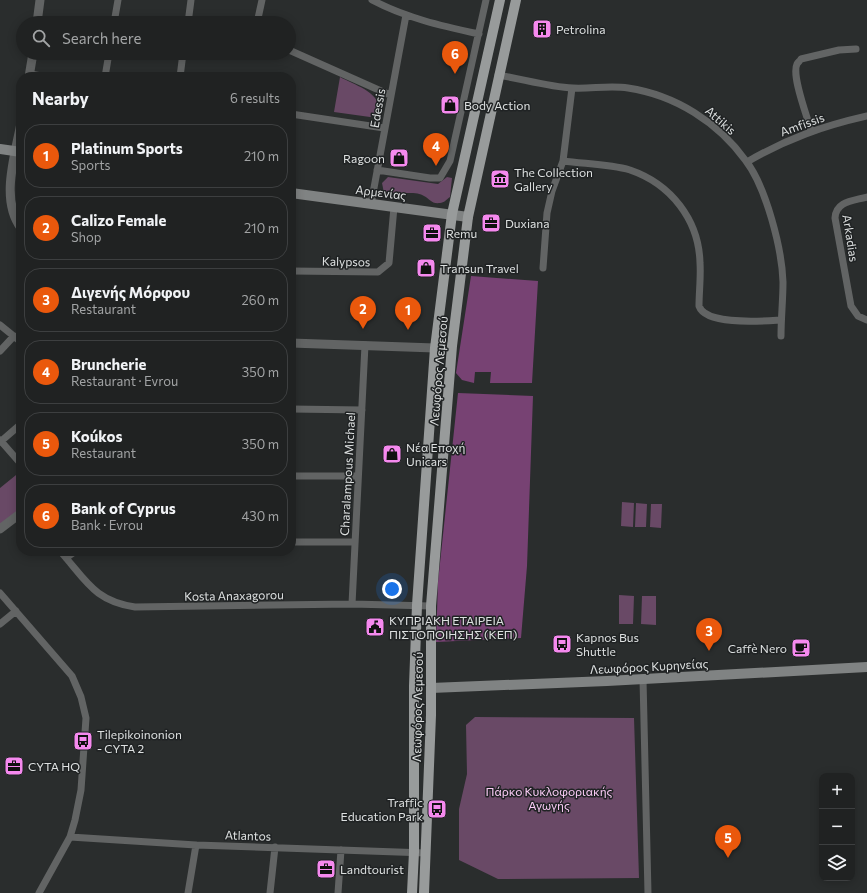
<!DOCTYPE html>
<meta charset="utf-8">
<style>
:root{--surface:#202222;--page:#282a2a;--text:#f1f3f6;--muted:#a2a4a5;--line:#3d3f40;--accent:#ea580c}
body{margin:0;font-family:Commissioner,sans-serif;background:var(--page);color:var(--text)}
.controls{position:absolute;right:12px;bottom:12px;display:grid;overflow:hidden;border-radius:8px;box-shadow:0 2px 10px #0003}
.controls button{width:36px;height:36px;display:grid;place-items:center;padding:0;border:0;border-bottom:1px solid var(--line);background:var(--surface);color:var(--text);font:20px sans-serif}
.you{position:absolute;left:392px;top:589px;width:14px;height:14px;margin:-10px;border:3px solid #fff;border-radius:50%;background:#1a73e8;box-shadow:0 0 0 6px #1a73e833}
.badge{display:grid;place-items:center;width:26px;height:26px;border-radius:50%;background:var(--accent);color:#fff;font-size:13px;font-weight:700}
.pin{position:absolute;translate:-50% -33px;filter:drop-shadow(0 1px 2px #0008)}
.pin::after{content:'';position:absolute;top:21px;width:14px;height:12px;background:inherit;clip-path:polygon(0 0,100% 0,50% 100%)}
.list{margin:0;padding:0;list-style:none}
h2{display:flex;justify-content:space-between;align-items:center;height:52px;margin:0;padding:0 16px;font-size:17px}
h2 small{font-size:13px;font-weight:400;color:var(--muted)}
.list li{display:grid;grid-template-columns:26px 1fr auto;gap:12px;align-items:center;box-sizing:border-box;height:64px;margin:0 8px 8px;padding:0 8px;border:1px solid var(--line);border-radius:16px}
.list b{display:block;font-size:15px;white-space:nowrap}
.list p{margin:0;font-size:13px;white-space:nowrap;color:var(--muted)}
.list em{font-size:13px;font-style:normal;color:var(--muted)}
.icon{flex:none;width:22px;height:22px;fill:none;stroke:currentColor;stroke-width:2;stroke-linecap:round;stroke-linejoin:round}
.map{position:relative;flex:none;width:867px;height:893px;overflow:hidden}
.search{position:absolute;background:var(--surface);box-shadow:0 2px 10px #0003;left:16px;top:16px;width:280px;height:44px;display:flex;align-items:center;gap:10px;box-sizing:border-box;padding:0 14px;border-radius:22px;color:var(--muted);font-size:15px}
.panel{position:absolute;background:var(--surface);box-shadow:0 2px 10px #0003;left:16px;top:72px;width:280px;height:484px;border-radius:16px}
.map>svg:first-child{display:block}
.green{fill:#694966}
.forest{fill:#774273}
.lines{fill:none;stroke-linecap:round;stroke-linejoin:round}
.minor{stroke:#626464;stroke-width:7}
.tertiary{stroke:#626464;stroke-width:9}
.secondary{stroke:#808383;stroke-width:10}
.primary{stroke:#989b9b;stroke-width:10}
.labels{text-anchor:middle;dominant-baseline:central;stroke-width:3;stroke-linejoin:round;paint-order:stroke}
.poi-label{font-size:12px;fill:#dde0e0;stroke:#202324;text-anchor:start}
.street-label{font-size:12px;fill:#dde0e0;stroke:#202324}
.park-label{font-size:12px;fill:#fcccf7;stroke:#202324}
</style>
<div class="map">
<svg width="867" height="893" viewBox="0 0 867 893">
<rect width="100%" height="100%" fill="#2a2d2d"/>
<path class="green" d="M340 77C354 85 381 92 379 111L370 117 334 112Z
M388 177 438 184 447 177 452 178 450 197C447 199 444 203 440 203 431 204 430 199 424 196 416 190 393 195 384 193L382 183Z
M21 471V510L0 526V488Z
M622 502 634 503 633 527 621 526Z
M636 503 647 504 646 527H635Z
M651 504H662L661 528 650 527Z
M619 595 634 596 633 624H619Z
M642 596H656V625L641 624Z
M475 717 634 718 639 878 498 879 459 860V809L467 774 466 725Z"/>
<path class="forest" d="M471 276 538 281 532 383H490L491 372H475L474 383 462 380 456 373Z
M458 393 533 396 527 566 521 638 436 642 438 582Z"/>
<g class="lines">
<path class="minor" d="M372 0C406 18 442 26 479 34
M114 23 118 0
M188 23 191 0
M257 23 262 0
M289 50 390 95
M30 74 47 77
M498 75C523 79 548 87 573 88 591 89 610 85 628 88 675 95 718 122 746 161 766 187 782 249 783 282 783 300 781 318 781 336
M105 77 109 53
M180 77 183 53
M291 114 384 128
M811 131C808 118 791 76 797 64 798 62 800 61 801 59L839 50 856 49
M563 161C585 164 609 164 630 170 671 184 699 220 700 263 701 277 699 292 699 306 706 326 763 321 781 320
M747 162C786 139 823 126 867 116
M377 170 430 178H440L450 161 486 0
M867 197C853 201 836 201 835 218L851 306 858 316 867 320
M371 204 406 15
M543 268 547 213 552 191 563 161 572 88
M291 271 378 272 389 263 394 207
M0 325 21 342
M0 351 14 336
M291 409 362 410
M0 440 21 464
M0 442 21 424
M291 476H358
M291 542H355
M60 551C86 580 94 601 135 607L352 604 431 606
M66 558 76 551
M0 593 72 676 81 697 86 718 81 790 75 820 70 837 39 893
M352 604 365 345
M0 624 16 611
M643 679 648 893
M70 837 196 845 426 853
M188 893 196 845
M270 893 275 847
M338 893 341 850"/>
<path class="tertiary" d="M37 23 40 0
M29 77 33 53
M21 123C15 156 0 200 21 228
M291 343 435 348
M0 529 21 513"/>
<path class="secondary" d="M0 149 21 152
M291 193 468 217
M431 688 607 681 867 667"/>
<path class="primary" d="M412 893 414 852V686L417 605 435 348 452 214 500 0
M424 893 431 715V606L452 346 468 217 516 0"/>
</g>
<defs>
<g id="building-square" transform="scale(1)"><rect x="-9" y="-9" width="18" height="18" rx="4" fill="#f589ee" stroke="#202324"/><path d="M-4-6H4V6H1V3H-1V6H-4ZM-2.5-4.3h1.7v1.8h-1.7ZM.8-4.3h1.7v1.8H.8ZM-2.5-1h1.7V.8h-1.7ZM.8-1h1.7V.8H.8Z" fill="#111"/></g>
<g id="shop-square" transform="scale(1)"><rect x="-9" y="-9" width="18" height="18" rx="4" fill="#f589ee" stroke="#202324"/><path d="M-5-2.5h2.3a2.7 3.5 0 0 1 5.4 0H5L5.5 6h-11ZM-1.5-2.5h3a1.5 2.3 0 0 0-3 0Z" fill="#111"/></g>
<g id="museum-square" transform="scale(1)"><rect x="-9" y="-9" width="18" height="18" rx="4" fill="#f589ee" stroke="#202324"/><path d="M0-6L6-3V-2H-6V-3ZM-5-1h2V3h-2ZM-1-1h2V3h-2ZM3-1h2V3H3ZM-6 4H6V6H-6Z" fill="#111"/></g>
<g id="office-square" transform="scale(1)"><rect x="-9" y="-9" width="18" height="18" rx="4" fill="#f589ee" stroke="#202324"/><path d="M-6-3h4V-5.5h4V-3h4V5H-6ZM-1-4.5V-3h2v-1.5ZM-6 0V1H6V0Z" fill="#111"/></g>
<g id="civic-square" transform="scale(1)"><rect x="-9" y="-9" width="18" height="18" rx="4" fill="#f589ee" stroke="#202324"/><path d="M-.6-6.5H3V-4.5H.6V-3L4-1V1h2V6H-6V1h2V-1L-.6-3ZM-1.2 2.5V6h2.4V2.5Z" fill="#111"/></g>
<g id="bus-square" transform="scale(1)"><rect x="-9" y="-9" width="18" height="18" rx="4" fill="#f589ee" stroke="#202324"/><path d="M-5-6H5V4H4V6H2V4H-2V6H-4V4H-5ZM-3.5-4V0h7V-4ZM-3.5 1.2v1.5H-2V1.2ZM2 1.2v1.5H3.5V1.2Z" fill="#111"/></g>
<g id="cafe-square" transform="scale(1)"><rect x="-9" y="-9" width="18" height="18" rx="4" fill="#f589ee" stroke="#202324"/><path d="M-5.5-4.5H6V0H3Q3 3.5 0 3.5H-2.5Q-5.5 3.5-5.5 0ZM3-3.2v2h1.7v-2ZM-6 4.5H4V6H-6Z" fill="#111"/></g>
</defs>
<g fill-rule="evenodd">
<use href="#building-square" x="542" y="29"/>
<use href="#shop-square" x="450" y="105"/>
<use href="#shop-square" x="399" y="158"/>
<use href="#museum-square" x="500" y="179"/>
<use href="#office-square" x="491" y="223"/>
<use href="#office-square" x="432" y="233"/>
<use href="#shop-square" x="426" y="268"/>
<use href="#shop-square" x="392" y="454"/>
<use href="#civic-square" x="375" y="627"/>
<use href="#bus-square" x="562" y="644"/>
<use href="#cafe-square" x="801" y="648"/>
<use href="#bus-square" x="83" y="741"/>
<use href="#office-square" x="14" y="766"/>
<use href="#bus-square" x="437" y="809"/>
<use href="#office-square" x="326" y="869"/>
</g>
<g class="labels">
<g class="poi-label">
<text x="556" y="29">Petrolina</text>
<text x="464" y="105">Body Action</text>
<text x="385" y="158" text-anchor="end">Ragoon</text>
<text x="514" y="172">The Collection<tspan x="514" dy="14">Gallery</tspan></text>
<text x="505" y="223">Duxiana</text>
<text x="446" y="233">Remu</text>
<text x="440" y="268">Transun Travel</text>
<text x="406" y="447">Νέα Εποχή<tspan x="406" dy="14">Unicars</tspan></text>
<text x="389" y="620">ΚΥΠΡΙΑΚΗ ΕΤΑΙΡΕΙΑ<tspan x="389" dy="14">ΠΙΣΤΟΠΟΙΗΣΗΣ (ΚΕΠ)</tspan></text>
<text x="576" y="637">Kapnos Bus<tspan x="576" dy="14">Shuttle</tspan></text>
<text x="787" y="648" text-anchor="end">Caffè Nero</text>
<text x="97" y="734">Tilepikoinonion<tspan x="97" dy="14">- CYTA 2</tspan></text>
<text x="28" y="766">CYTA HQ</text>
<text x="423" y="802" text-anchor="end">Traffic<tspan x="423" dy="14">Education Park</tspan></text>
<text x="340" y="869">Landtourist</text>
</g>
<g class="street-label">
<text transform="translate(377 108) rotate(-80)">Edessis</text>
<text transform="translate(721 120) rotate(41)">Attikis</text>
<text transform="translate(802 124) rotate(-20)">Amfissis</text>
<text transform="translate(381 192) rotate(7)">Αρμενίας</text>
<text transform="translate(851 238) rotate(81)">Arkadias</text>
<text transform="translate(346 261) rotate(1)">Kalypsos</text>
<text transform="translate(438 371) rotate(-85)">Λεωφόρος Λεμεσού</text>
<text transform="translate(347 474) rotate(-87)">Charalampous Michael</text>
<text transform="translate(234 595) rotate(-1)">Kosta Anaxagorou</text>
<text transform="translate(649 666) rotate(-3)">Λεωφόρος Κυρηνείας</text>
<text transform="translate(417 707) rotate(-89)">Λεωφόρος Λεμεσού</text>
<text transform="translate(248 835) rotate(2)">Atlantos</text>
</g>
<g class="park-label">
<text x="549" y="791">Πάρκο Κυκλοφοριακής<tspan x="549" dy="14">Αγωγής</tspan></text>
</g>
</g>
</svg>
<div class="controls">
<button>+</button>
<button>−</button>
<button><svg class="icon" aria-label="layers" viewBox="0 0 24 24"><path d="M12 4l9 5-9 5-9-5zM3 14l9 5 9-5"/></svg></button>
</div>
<div class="you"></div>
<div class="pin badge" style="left:408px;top:330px">1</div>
<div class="pin badge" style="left:363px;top:329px">2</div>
<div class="pin badge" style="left:709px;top:651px">3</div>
<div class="pin badge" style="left:436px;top:166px">4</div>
<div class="pin badge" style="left:728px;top:858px">5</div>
<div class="pin badge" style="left:455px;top:74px">6</div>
<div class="search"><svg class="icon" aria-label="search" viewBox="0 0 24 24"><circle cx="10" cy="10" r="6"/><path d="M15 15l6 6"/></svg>Search here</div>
<section class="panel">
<h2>Nearby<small>6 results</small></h2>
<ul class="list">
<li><span class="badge">1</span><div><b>Platinum Sports</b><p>Sports</p></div><em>210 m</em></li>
<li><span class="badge">2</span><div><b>Calizo Female</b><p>Shop</p></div><em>210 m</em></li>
<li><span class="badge">3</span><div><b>Διγενής Μόρφου</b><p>Restaurant</p></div><em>260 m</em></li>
<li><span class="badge">4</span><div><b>Bruncherie</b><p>Restaurant · Evrou</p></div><em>350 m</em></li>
<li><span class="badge">5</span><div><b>Koúkos</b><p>Restaurant</p></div><em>350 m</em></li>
<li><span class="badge">6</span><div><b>Bank of Cyprus</b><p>Bank · Evrou</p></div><em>430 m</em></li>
</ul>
</section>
</div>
